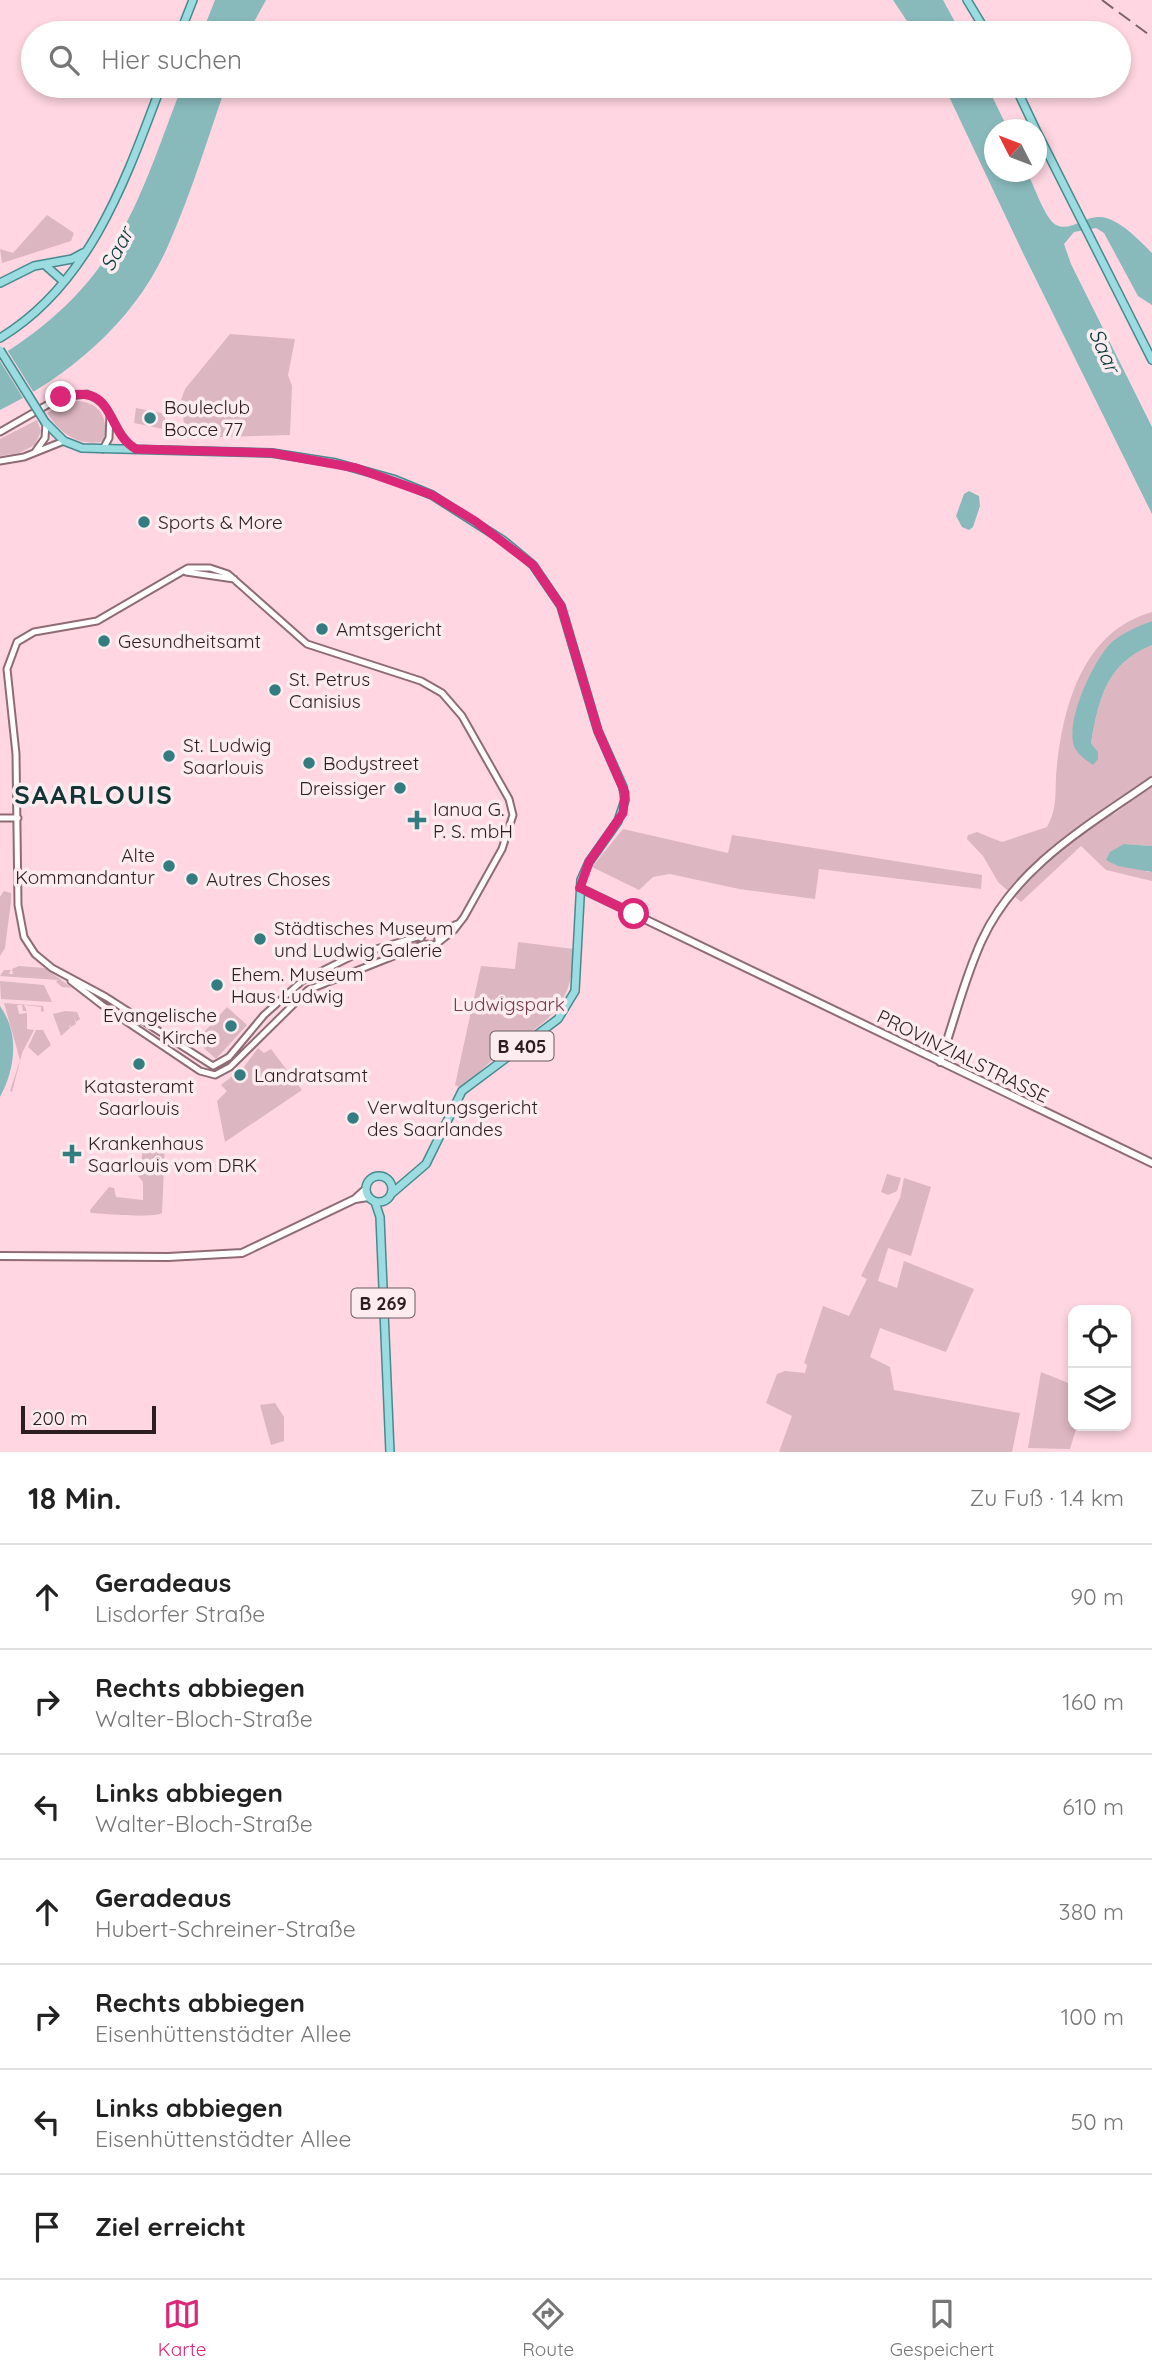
<!DOCTYPE html>
<html lang="de">
<meta charset="utf-8">
<style>
:root{--surface:#fff;--page:#f2f2f2;--text:#222;--muted:#767676;--line:#e0e0e0;--accent:#db2777}
body{margin:0;font-family:Quicksand,sans-serif;background:var(--page);color:var(--text)}
.controls{position:absolute;right:21px;bottom:21px;display:grid;overflow:hidden;border-radius:14px;box-shadow:0 4px 10px #0003}
.controls button{width:63px;height:63px;display:grid;place-items:center;padding:0;border:0;border-bottom:2px solid var(--line);background:var(--surface);color:var(--text);font:35px sans-serif}
.compass{position:absolute;left:984px;top:119px;width:63px;height:63px;border-radius:50%;background:var(--surface);box-shadow:0 4px 10px #0003;rotate:312deg}
.scale{position:absolute;left:21px;bottom:18px;width:135px;box-sizing:border-box;padding-left:7px;border:4px solid #2b1d21;border-top:0;font-size:19px;line-height:24px;white-space:nowrap;color:#2b1d21;-webkit-text-stroke:5px #fcebef;paint-order:stroke}
.stop{position:absolute;width:21px;height:21px;margin:-16px;border:5px solid #db2777;border-radius:50%;background:#fff}
.stop.end{background:#db2777;border-color:#fff;box-shadow:0 2px 7px #0008}
.list{margin:0;padding:0;list-style:none}
h2{display:flex;justify-content:space-between;align-items:center;height:91px;margin:0;padding:0 28px;font-size:30px}
h2 small{font-size:23px;font-weight:400;color:var(--muted)}
.list li{display:grid;grid-template-columns:46px 1fr auto;gap:21px;align-items:center;box-sizing:border-box;height:105px;padding:0 28px;border-top:2px solid var(--line)}
.list b{display:block;font-size:26px;white-space:nowrap}
.list p{margin:0;font-size:23px;white-space:nowrap;color:var(--muted)}
.list em{font-size:23px;font-style:normal;color:var(--muted)}
.icon{flex:none;width:38px;height:38px;fill:none;stroke:currentColor;stroke-width:2;stroke-linecap:round;stroke-linejoin:round}
.map{position:relative;flex:none;width:1152px;height:1452px;overflow:hidden}
.search{position:absolute;background:var(--surface);box-shadow:0 4px 10px #0003;left:21px;right:21px;top:21px;height:77px;display:flex;align-items:center;gap:18px;box-sizing:border-box;padding:0 24px;border-radius:38px;color:var(--muted);font-size:26px}
.sheet{height:826px;background:var(--surface)}
nav{display:flex;justify-content:space-around;align-items:center;box-sizing:border-box;height:98px;border-top:2px solid var(--line);background:var(--surface);font-size:19px;color:var(--muted)}
nav a{display:grid;justify-items:center;gap:4px}
nav .on{color:var(--accent)}
.map>svg:first-child{display:block}
.green{fill:#dcb6c0;fill-rule:evenodd}
.water{fill:#88b9bb}
.pier{fill:#ffd6e1}
.lines{fill:none;stroke-linecap:round;stroke-linejoin:round}
.tertiary-casing{stroke:#8f6b75;stroke-width:9}
.secondary-casing{stroke:#8f6b75;stroke-width:10}
.primary-casing{stroke:#488a8f;stroke-width:10}
.tertiary{stroke:#fff;stroke-width:5}
.secondary{stroke:#fff;stroke-width:6}
.primary{stroke:#9adcdf;stroke-width:7}
.rail{stroke:#7c636a;stroke-width:2;stroke-dasharray:14 7;stroke-linecap:butt}
.primary-bridge-casing{stroke:#488a8f;stroke-width:10;stroke-linecap:butt}
.primary-bridge{stroke:#9adcdf;stroke-width:7}
.route{stroke:#db2777;stroke-width:9}
.poi-dot{fill:#337c7f;stroke:#fcebef;stroke-width:2.5}
.labels{text-anchor:middle;dominant-baseline:central;stroke-width:7;stroke-linejoin:round;paint-order:stroke}
.shield{fill:#fcebef;stroke:#6a5b5f;stroke-width:2}
.shield-label{font-size:18px;font-weight:bold;fill:#2b1d21}
.poi-label{font-size:19px;fill:#2b1d21;stroke:#fcebef;text-anchor:start}
.park-label{font-size:19px;fill:#753c4e;stroke:#fcebef}
.street-label{font-size:19px;fill:#2b1d21;stroke:#fcebef}
.water-label{font-size:21px;font-style:italic;fill:#0a3b3d;stroke:#fcebef}
.district-label{font-size:26px;font-weight:bold;letter-spacing:2px;fill:#113435;stroke:#fcebef}
</style>
<div class="map">
<svg width="1152" height="1452" viewBox="0 0 1152 1452">
<rect width="100%" height="100%" fill="#ffd6e1"/>
<path class="green" d="M47 215 74 233 71 241 2 263 0 249 13 253Z
M230 334 295 339 288 375 292 386 290 435 186 438 181 400 185 389Z
M68 401C94 399 110 412 104 439L101 442C77 446 59 432 47 413Z
M136 408 166 414 163 429 134 423Z
M37 420 41 431 35 445 19 453 0 456V439Z
M1152 612V621C1092 646 1089 677 1072 734L1098 752 1091 743C1099 698 1106 664 1152 645V846L1124 844 1147 872H1152V881L1106 870 1081 846 1021 902 998 882 983 856 967 839 968 835 977 832 1002 842 1047 827C1059 806 1054 789 1057 765 1064 703 1084 631 1152 612ZM1123 795 1129 803 1114 814 1108 805Z
M623 829 728 853 732 835 982 875 981 889 819 869 815 899 739 889 670 874 653 877 639 890 592 867Z
M4 891 11 893V901L5 948 0 956V897Z
M518 942 574 949C572 1015 543 1021 496 1057 485 1066 470 1082 459 1087L455 1085 481 966 515 969Z
M19 966 45 968 72 988 62 987 56 982 58 980 0 976 4 970H11L9 974H13L12 969Z
M0 981 44 985 52 1002 1 999Z
M4 1003 43 1006 44 1011 41 1012V1007L24 1005 27 1011H23L22 1005H17L19 1014 27 1013V1029L34 1030 22 1053 12 1092 10 1091 20 1060Z
M227 1007 247 1025 216 1059 196 1041Z
M65 1011 77 1012 80 1019 76 1022 73 1014 76 1024 71 1027 69 1024 70 1028 61 1036 53 1014Z
M36 1030H43L51 1045 38 1056 28 1047Z
M258 1048 264 1053 271 1049 302 1090 225 1142 217 1101 227 1091 221 1085 244 1067Z
M146 1136 165 1144 162 1213C154 1218 105 1214 91 1213L90 1210 109 1187 114 1188 116 1197 143 1200V1182L138 1176Z
M887 1174 901 1178 897 1191 888 1195 881 1192Z
M904 1178 931 1187 911 1256 888 1248 878 1281 897 1288 904 1261 974 1289 946 1352 880 1328 870 1357 890 1367 894 1390 1020 1413 1012 1452H779L792 1416 766 1403 777 1374 785 1371 805 1373 807 1365 804 1363 823 1306 849 1316 867 1279 861 1276 900 1198Z
M1041 1372 1073 1385V1426H1077L1070 1449 1028 1448Z
M275 1403 284 1417V1441L271 1445 260 1405Z"/>
<path class="water" d="M215 0H266L248 33H202Z
M893 0H943L961 33H915Z
M182 86H226C208 137 192 191 170 241 139 317 72 375 0 410V356C117 283 136 207 182 86Z
M944 86H987L1008 129 995 130V172H1027C1033 183 1045 219 1056 225 1070 232 1084 217 1098 217 1117 216 1140 241 1152 253V305L1138 296 1104 233 1096 228 1074 232 1064 244 1071 264 1152 427V514L1023 253Z
M969 491 979 496 980 506 973 527 969 530 962 527 956 516 964 494Z
M1152 621V645C1106 664 1099 698 1091 743L1098 752V759L1093 765C1086 760 1077 754 1074 746 1065 721 1094 658 1113 641 1125 632 1138 626 1152 621Z
M1124 844 1152 846V872L1118 866 1106 860 1110 852Z
M0 1006C20 1034 15 1069 0 1097Z"/>
<path class="pier" d="M6 348 36 396 25 401 0 361V352Z"/>
<g class="lines">
<g class="tertiary-casing">
<path id="tertiary" d="M0 432 61 397 87 394C115 404 112 433 134 448
M103 449 109 438 110 415
M35 452 45 438 46 423
M0 461 24 457 64 441
M186 572 234 579
M0 818H18
M437 933 457 924
M421 936 352 956 302 981 264 1015 229 1057 213 1066 106 997 52 968 35 954 24 937 18 905 16 754 7 669 17 642 34 632 97 621 188 568H210L228 574 307 644 421 681 442 693 462 716 509 799 513 815 502 849 464 917 454 930 435 945 424 944
M421 938 424 931 430 930 437 933 438 940
M71 981 102 1005 200 1071 215 1075 230 1067 308 990 424 944"/>
</g>
<g class="secondary-casing">
<path id="secondary" d="M580 888 1152 1163
M940 1062C954 1022 964 979 982 940 1016 866 1088 826 1152 781
M356 1198 366 1189
M0 1256 168 1257 242 1253 355 1199 368 1197"/>
</g>
<g class="primary-casing">
<path id="primary" d="M967 0 987 33
M180 33 193 0
M1015 86 1036 130
M1036 130 1152 360
M45 265 64 282
M0 283 34 266 72 259 83 253
M0 338C90 284 126 179 161 86
M45 422 64 441 82 448 272 453 336 463 393 479 432 495 504 541 533 565 561 606 598 731 623 787 625 800 618 821 589 862 581 880 575 991 558 1019 462 1091 426 1164 391 1194
M366 1189a13 13 0 1 1 26 0a13 13 0 1 1-26 0Z
M375 1202 380 1217 390 1452"/>
</g>
<use href="#tertiary" class="tertiary"/>
<use href="#secondary" class="secondary"/>
<use href="#primary" class="primary"/>
<path class="rail" d="M1102 0 1152 37"/>
<g class="primary-bridge-casing">
<path id="primary-bridge" d="M0 350 45 422"/>
</g>
<use href="#primary-bridge" class="primary-bridge"/>
</g>
<g class="lines">
<path class="route" d="M61 397C118 382 103 430 136 449L272 453 356 468 432 495 475 521 533 565 561 606 598 731 625 793 623 813 589 862 580 888 634 914"/>
</g>
<g class="poi-dot">
<circle cx="150" cy="418" r="7"/>
<circle cx="144" cy="522" r="7"/>
<circle cx="322" cy="629" r="7"/>
<circle cx="104" cy="641" r="7"/>
<circle cx="275" cy="690" r="7"/>
<circle cx="169" cy="756" r="7"/>
<circle cx="309" cy="763" r="7"/>
<circle cx="400" cy="788" r="7"/>
<path d="M413.5 809.5h7v7h7v7h-7v7h-7v-7h-7v-7h7z"/>
<circle cx="169" cy="866" r="7"/>
<circle cx="192" cy="879" r="7"/>
<circle cx="260" cy="939" r="7"/>
<circle cx="217" cy="985" r="7"/>
<circle cx="231" cy="1026" r="7"/>
<circle cx="139" cy="1064" r="7"/>
<circle cx="240" cy="1075" r="7"/>
<circle cx="353" cy="1118" r="7"/>
<path d="M68.5 1143.5h7v7h7v7h-7v7h-7v-7h-7v-7h7z"/>
</g>
<g class="labels">
<g class="shield">
<rect x="490.5" y="1031.5" width="63" height="29" rx="5"/>
<rect x="351.5" y="1288.5" width="63" height="29" rx="5"/>
</g>
<g class="shield-label">
<text x="522" y="1046">B 405</text>
<text x="383" y="1303">B 269</text>
</g>
<g class="poi-label">
<text x="164" y="407">Bouleclub<tspan x="164" dy="22">Bocce 77</tspan></text>
<text x="158" y="522">Sports &amp; More</text>
<text x="336" y="629">Amtsgericht</text>
<text x="118" y="641">Gesundheitsamt</text>
<text x="289" y="679">St. Petrus<tspan x="289" dy="22">Canisius</tspan></text>
<text x="183" y="745">St. Ludwig<tspan x="183" dy="22">Saarlouis</tspan></text>
<text x="323" y="763">Bodystreet</text>
<text x="386" y="788" text-anchor="end">Dreissiger</text>
<text x="433" y="809">Ianua G.<tspan x="433" dy="22">P. S. mbH</tspan></text>
<text x="155" y="855" text-anchor="end">Alte<tspan x="155" dy="22">Kommandantur</tspan></text>
<text x="206" y="879">Autres Choses</text>
<text x="274" y="928">Städtisches Museum<tspan x="274" dy="22">und Ludwig Galerie</tspan></text>
<text x="231" y="974">Ehem. Museum<tspan x="231" dy="22">Haus Ludwig</tspan></text>
<text x="217" y="1015" text-anchor="end">Evangelische<tspan x="217" dy="22">Kirche</tspan></text>
<text x="254" y="1075">Landratsamt</text>
<text x="139" y="1086" text-anchor="middle">Katasteramt<tspan x="139" dy="22">Saarlouis</tspan></text>
<text x="367" y="1107">Verwaltungsgericht<tspan x="367" dy="22">des Saarlandes</tspan></text>
<text x="88" y="1143">Krankenhaus<tspan x="88" dy="22">Saarlouis vom DRK</tspan></text>
</g>
<g class="park-label">
<text x="509" y="1004">Ludwigspark</text>
</g>
<g class="street-label">
<text transform="translate(963 1056) rotate(26)">PROVINZIALSTRASSE</text>
</g>
<g class="water-label">
<text transform="translate(116 249) rotate(-62)">Saar</text>
<text transform="translate(1105 350) rotate(66)">Saar</text>
</g>
<g class="district-label">
<text x="94" y="794">SAARLOUIS</text>
</g>
</g>
</svg>
<div class="controls">
<button><svg class="icon" aria-label="locate" viewBox="0 0 24 24"><circle cx="12" cy="12" r="6"/><path d="M12 2v4M12 18v4M2 12h4M18 12h4"/></svg></button>
<button><svg class="icon" aria-label="layers" viewBox="0 0 24 24"><path d="M12 4l9 5-9 5-9-5zM3 14l9 5 9-5"/></svg></button>
</div>
<svg class="compass" viewBox="-18 -18 36 36"><path d="M0-13l5 13h-10z" fill="#e53935"/><path d="M0 13l5-13h-10z" fill="#767676"/></svg>
<div class="scale">200 m</div>
<div class="stop" style="left:634px;top:914px"></div>
<div class="stop end" style="left:61px;top:397px"></div>
<div class="search"><svg class="icon" aria-label="search" viewBox="0 0 24 24"><circle cx="10" cy="10" r="6"/><path d="M15 15l6 6"/></svg>Hier suchen</div>
</div>
<section class="sheet">
<h2>18 Min.<small>Zu Fuß · 1.4 km</small></h2>
<ul class="list">
<li><svg class="icon" aria-label="ahead" viewBox="0 0 24 24"><path d="M12 20V5M6 11l6-6 6 6"/></svg><div><b>Geradeaus</b><p>Lisdorfer Straße</p></div><em>90 m</em></li>
<li><svg class="icon" aria-label="right" viewBox="0 0 24 24"><path d="M7 20v-9h11M14 6l5 5-5 5"/></svg><div><b>Rechts abbiegen</b><p>Walter-Bloch-Straße</p></div><em>160 m</em></li>
<li><svg class="icon" aria-label="left" viewBox="0 0 24 24"><path d="M17 20v-9H6M10 6l-5 5 5 5"/></svg><div><b>Links abbiegen</b><p>Walter-Bloch-Straße</p></div><em>610 m</em></li>
<li><svg class="icon" aria-label="ahead" viewBox="0 0 24 24"><path d="M12 20V5M6 11l6-6 6 6"/></svg><div><b>Geradeaus</b><p>Hubert-Schreiner-Straße</p></div><em>380 m</em></li>
<li><svg class="icon" aria-label="right" viewBox="0 0 24 24"><path d="M7 20v-9h11M14 6l5 5-5 5"/></svg><div><b>Rechts abbiegen</b><p>Eisenhüttenstädter Allee</p></div><em>100 m</em></li>
<li><svg class="icon" aria-label="left" viewBox="0 0 24 24"><path d="M17 20v-9H6M10 6l-5 5 5 5"/></svg><div><b>Links abbiegen</b><p>Eisenhüttenstädter Allee</p></div><em>50 m</em></li>
<li><svg class="icon" aria-label="arrive" viewBox="0 0 24 24"><path d="M6 21V4h12l-3 4 3 4H6"/></svg><div><b>Ziel erreicht</b></div></li>
</ul>
</section>
<nav>
<a class="on"><svg class="icon" aria-label="map" viewBox="0 0 24 24"><path d="M3 6l6-2 6 2 6-2v14l-6 2-6-2-6 2zM9 4v14M15 6v14"/></svg>Karte</a>
<a><svg class="icon" aria-label="directions" viewBox="0 0 24 24"><path d="M12 3l9 9-9 9-9-9zM9 14v-3h6M13 9l2 2-2 2"/></svg>Route</a>
<a><svg class="icon" aria-label="saved" viewBox="0 0 24 24"><path d="M7 4h10v16l-5-4-5 4z"/></svg>Gespeichert</a>
</nav>
